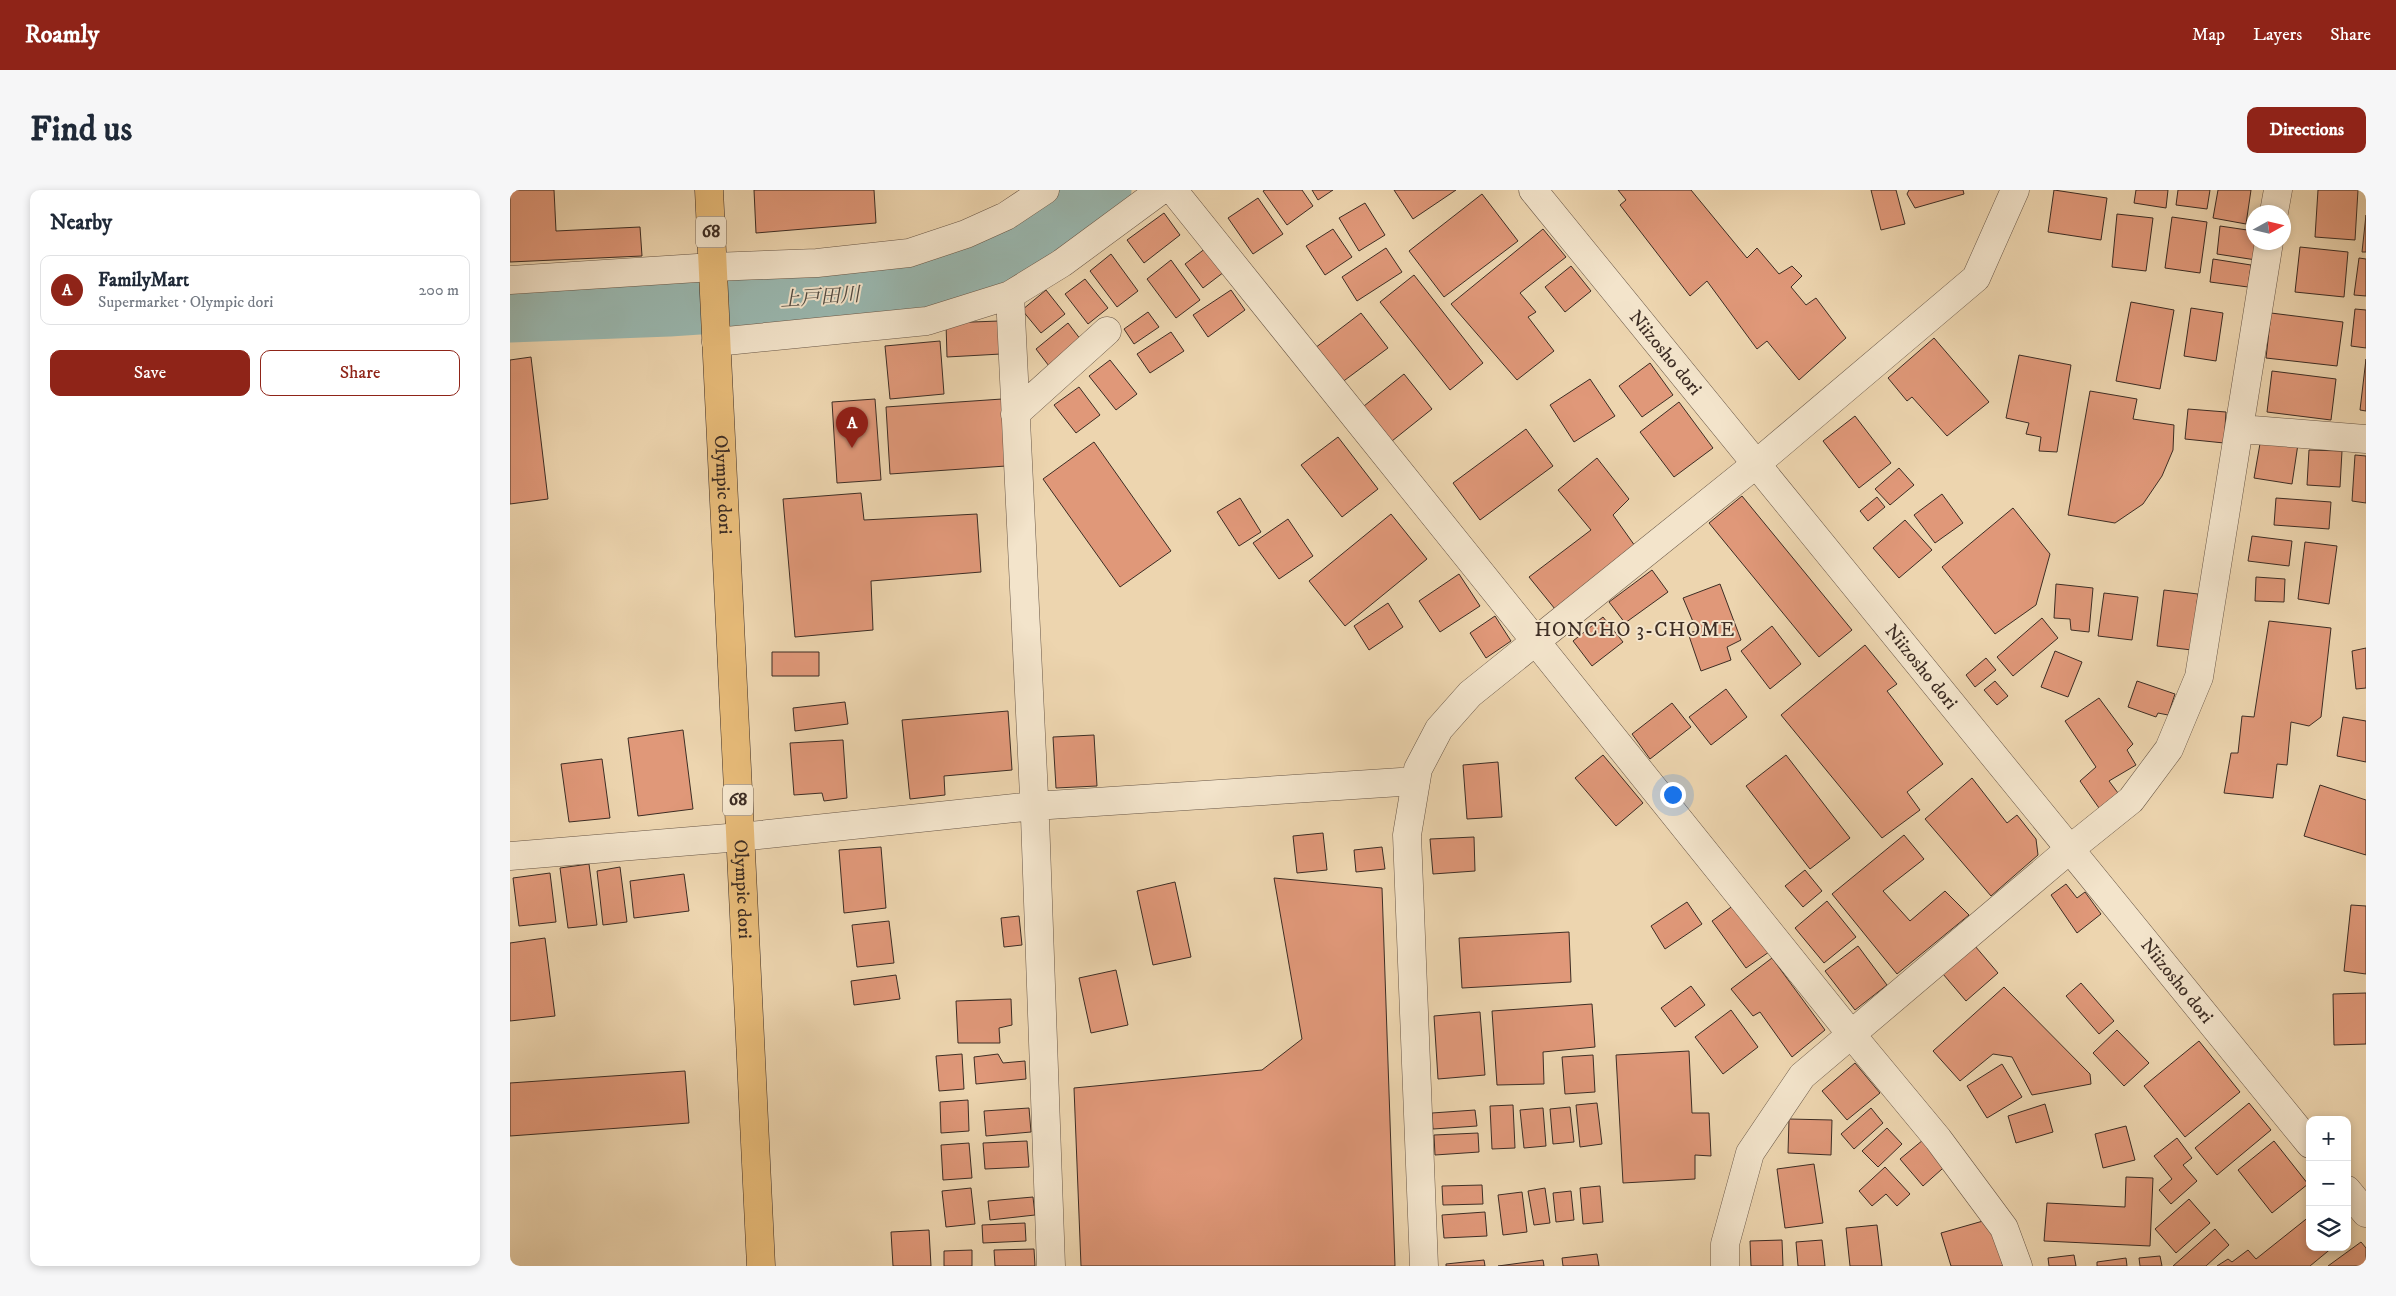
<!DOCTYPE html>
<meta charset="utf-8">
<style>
:root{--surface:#fff;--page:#f6f6f7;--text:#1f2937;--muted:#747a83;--line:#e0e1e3;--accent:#8f2418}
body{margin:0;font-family:"IM FELL DW Pica","Noto Serif JP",serif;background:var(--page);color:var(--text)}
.controls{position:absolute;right:15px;bottom:15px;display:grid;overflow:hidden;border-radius:10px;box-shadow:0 2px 8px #0003}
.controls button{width:45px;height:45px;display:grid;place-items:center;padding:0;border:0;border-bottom:1px solid var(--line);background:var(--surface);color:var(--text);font:25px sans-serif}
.compass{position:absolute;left:1736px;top:15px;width:45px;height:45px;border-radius:50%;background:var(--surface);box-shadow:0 2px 8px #0003;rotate:82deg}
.you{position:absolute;left:1162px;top:604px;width:18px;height:18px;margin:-12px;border:4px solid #fff;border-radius:50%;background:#1a73e8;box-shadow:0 0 0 8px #1a73e833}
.badge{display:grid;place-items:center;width:32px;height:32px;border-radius:50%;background:var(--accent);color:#fff;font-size:16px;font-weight:700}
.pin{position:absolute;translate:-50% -41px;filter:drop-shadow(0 1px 2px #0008)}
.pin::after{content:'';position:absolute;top:26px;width:18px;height:15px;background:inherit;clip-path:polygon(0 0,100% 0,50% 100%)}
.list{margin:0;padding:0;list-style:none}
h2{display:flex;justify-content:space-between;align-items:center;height:65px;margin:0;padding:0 20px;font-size:21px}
h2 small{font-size:16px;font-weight:400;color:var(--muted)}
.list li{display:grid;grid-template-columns:32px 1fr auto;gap:15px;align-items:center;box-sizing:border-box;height:70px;margin:0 10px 10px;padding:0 10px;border:1px solid var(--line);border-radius:10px}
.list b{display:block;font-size:19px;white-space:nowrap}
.list p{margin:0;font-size:16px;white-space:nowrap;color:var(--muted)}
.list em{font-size:16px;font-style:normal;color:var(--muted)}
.actions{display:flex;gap:10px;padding:15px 20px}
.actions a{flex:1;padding:11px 0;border:1px solid var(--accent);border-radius:10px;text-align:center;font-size:18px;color:var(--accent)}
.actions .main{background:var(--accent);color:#fff}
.icon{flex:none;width:28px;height:28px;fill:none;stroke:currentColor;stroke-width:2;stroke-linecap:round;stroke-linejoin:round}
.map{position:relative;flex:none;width:1856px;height:1076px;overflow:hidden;border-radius:10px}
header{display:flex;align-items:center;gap:30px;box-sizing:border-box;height:70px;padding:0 25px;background:var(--accent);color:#fff}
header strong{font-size:24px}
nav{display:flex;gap:28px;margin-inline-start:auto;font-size:18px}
.intro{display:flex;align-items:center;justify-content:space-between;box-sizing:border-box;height:120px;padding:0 30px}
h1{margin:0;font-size:35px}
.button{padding:12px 22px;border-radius:10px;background:var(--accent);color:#fff;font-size:18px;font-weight:700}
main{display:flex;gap:30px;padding:0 30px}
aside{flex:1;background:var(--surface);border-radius:10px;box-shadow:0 2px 8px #0003}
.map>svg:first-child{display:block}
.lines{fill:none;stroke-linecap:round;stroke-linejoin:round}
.river{stroke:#9ab8b0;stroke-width:55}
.building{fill:#e09879;stroke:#3d2d24}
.minor-casing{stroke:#695747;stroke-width:29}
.tertiary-casing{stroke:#695747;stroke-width:29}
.primary-casing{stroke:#3d2d24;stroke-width:29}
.minor{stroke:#f3e4cb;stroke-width:28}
.tertiary{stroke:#f3e4cb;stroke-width:28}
.primary{stroke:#e6ba78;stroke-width:28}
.labels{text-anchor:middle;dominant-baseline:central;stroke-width:4;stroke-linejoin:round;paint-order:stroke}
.shield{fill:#f3e4cb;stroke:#746456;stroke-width:1}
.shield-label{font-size:18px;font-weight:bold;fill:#3d2d24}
.street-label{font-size:19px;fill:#3d2d24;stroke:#f3e4cb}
.water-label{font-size:20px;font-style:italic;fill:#504940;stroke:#f3e4cb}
.neighbourhood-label{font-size:20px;letter-spacing:1px;fill:#3d2d24;stroke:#f3e4cb}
</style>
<header>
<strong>Roamly</strong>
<nav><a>Map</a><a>Layers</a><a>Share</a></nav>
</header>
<div class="intro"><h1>Find us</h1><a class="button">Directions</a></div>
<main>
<aside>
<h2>Nearby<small></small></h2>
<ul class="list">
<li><span class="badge">A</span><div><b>FamilyMart</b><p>Supermarket · Olympic dori</p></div><em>200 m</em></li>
</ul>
<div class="actions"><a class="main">Save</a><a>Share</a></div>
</aside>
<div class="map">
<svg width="1856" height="1076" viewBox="0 0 1856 1076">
<rect width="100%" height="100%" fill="#edd5af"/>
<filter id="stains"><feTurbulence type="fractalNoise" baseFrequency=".004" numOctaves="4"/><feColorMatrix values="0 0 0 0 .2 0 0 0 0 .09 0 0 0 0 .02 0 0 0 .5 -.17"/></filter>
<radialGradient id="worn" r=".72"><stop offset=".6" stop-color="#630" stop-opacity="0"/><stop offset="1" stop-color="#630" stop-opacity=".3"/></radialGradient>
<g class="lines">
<path class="river" d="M0 125 159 119 355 106 463 84 537 41 594 0"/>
</g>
<path class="building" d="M0 0H44L46 41 130 37 132 66 0 72Z
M244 0H364L366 33 246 43Z
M755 0H792L803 16 777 35 753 1Z
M802 0H823L808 10Z
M884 0H946L903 29Z
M1108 0H1181L1237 68 1247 58 1269 84 1282 76 1292 86 1281 97 1296 115 1306 108 1336 148 1289 190 1257 151 1247 159 1197 91 1180 106 1110 15 1116 10Z
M1361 0H1386L1395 34 1371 40Z
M1399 0H1453L1454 4 1405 18 1397 4Z
M1544 0 1597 8 1591 50 1538 42Z
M1626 0H1658L1656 18 1624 13Z
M1668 0H1700L1697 19 1666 15Z
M1708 0H1741L1736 34 1703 28Z
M1808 0H1848L1845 50 1805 47Z
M972 4 1008 51 934 107 899 61Z
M748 8 773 44 743 64 718 28Z
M855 13 875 45 849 61 829 28Z
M654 23 670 45 634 73 617 50Z
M1607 24 1643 28 1636 81 1602 77Z
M1856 25V62H1852Z
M1662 27 1697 32 1690 83 1655 78Z
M1710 36 1744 41V52H1748L1746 70 1707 64Z
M823 39 842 67 815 85 796 56Z
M1033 39 1056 67 1010 103 1026 122 1018 127 1044 161 1007 190 941 114Z
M1790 57 1838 62 1834 107 1785 102Z
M696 58 714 82 693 98 675 74Z
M876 58 892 82 847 111 832 87Z
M601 64 628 101 607 117 580 81Z
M1849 68 1856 69V106L1844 105Z
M1703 69 1741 75 1738 97 1700 92Z
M661 70 690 110 666 128 637 89Z
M1061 76 1081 101 1055 122 1035 97Z
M904 85 973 173 940 200 870 112Z
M575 89 598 118 578 134 555 104Z
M536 100 555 124 531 143 512 120Z
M721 100 735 120 698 147 683 125Z
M1621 112 1664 120 1650 199 1606 191Z
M1681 118 1713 123 1706 171 1674 166Z
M1845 119 1856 120V158L1841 156Z
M638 122 649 137 624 154 614 139Z
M851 123 878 158 831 193 805 158Z
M1761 123 1833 132 1827 176 1756 168Z
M489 131 491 164 437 167 436 133Z
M558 133 571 150 539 176 526 159Z
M661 142 674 161 640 183 627 164Z
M1424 148 1479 212 1437 246 1402 207 1397 211 1378 188Z
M430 151 434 204 380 209 375 156Z
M1509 165 1561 175 1547 262 1529 261 1531 247 1516 244 1519 233 1496 228Z
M21 167 38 309 0 314V170Z
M1856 169V221L1850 220Z
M600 170 627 204 606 220 579 186Z
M1140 173 1163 205 1132 227 1109 196Z
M1762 181 1826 189 1821 230 1757 222Z
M894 184 922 219 882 251 854 216Z
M1080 189 1105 226 1064 252 1040 215Z
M569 197 590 225 566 243 544 215Z
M1580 201 1627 209 1623 229 1664 235 1663 260 1652 286 1633 314 1605 333 1558 325Z
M365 209 371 290 327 293 322 212Z
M492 209 496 276 380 284 376 217Z
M1169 212 1203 258 1164 287 1130 242Z
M1678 219 1716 222 1714 253 1675 249Z
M1345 226 1381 273 1349 298 1313 251Z
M1016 239 1043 276 970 330 943 293Z
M828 247 868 299 832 327 791 275Z
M1751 248 1788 254 1782 294 1744 288Z
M584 252 661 361 610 397 533 289Z
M1799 260 1832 261 1830 297 1797 295Z
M1845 265 1856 266V313L1842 311Z
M1087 268 1119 309 1103 325 1125 356 1045 419 1019 387 1081 340 1048 300Z
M1389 278 1404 295 1380 315 1365 299Z
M351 303 354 330 467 324 471 382 361 391 363 440 285 447 273 309Z
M1432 304 1453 333 1425 353 1404 325Z
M1232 306 1342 440 1309 467 1199 333Z
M1367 307 1375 317 1358 331 1350 321Z
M730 308 751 342 729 356 707 322Z
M1766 308 1821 312 1819 339 1764 335Z
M1503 318 1540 364 1526 415 1485 444 1432 377Z
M881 324 917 369 835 436 799 391Z
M778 329 803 366 769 389 743 353Z
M1395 330 1422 360 1389 388 1363 358Z
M1742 346 1782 351 1779 376 1738 371Z
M1795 352 1827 356 1819 414 1788 409Z
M1142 380 1158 402 1115 433 1099 412Z
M949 384 970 416 930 442 909 411Z
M1746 387 1775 389 1774 412 1745 411Z
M1210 394 1231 450 1217 457 1221 470 1191 481 1178 443 1187 441 1173 408Z
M1546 394 1583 398 1579 442 1561 440 1560 429 1544 428Z
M1654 400 1688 404 1682 460 1647 456Z
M1594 403 1628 407 1622 450 1588 446Z
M878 413 893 437 859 460 844 436Z
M985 426 1001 451 976 468 960 443Z
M1093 427 1113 452 1082 476 1063 451Z
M1532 428 1548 448 1503 486 1487 467Z
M1759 431 1821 438 1811 527 1799 536 1781 532 1777 575 1767 574 1763 608 1714 603 1721 563H1728L1732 526 1744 527Z
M1262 436 1291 474 1260 499 1231 461Z
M1355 455 1387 494 1377 501 1433 574 1397 602 1410 620 1372 648 1271 525Z
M1856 458V498L1846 499 1842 461Z
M1545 461 1572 472 1558 507 1531 497Z
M262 462H309V486H262Z
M1476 468 1486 480 1465 497 1456 485Z
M1485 491 1498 506 1487 515 1474 500Z
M1627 491 1665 504 1658 525 1648 523 1646 527 1618 517Z
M1216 499 1237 527 1201 555 1179 527Z
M1589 508 1623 554 1617 560 1626 575 1599 591 1608 603 1589 618 1570 591 1586 577 1555 531Z
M335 512 338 534 285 541 283 518Z
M1162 513 1181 537 1140 569 1122 544Z
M498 521 502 580 434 586 435 605 400 609 392 530Z
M1833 527 1856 531V572L1827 566Z
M173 540 183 619 128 626 118 548Z
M584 545 587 596 546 598 543 547Z
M333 550 337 608 314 611 312 603 284 605 280 553Z
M1093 565 1133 613 1106 636 1065 588Z
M1276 565 1340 648 1300 679 1236 596Z
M92 569 100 628 59 632 51 574Z
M988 572 992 627 957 629 953 575Z
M1462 588 1497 633 1507 625 1526 649 1528 665 1481 706 1415 629Z
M1810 595 1856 610V665L1794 646Z
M813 643 817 680 787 683 783 646Z
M1394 645 1414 669 1373 701 1400 731 1435 701 1459 725 1387 784 1322 704Z
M964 647 965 681 923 684 920 649Z
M371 657 376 718 334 723 329 660Z
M872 657 875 679 846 682 844 660Z
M79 674 87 735 58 738 50 678Z
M110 677 117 732 93 735 87 681Z
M1295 680 1312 701 1293 717 1275 696Z
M40 683 46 732 9 736 3 688Z
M174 684 179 721 124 728 120 691Z
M764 688 872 698 885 1076H571L564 898 752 880 792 849Z
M665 692 681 767 643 775 627 701Z
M1556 694 1567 708 1575 702 1591 724 1567 743 1541 705Z
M1317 711 1346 747 1314 773 1285 738Z
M1177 712 1192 734 1155 759 1141 736Z
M1224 715 1259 762 1236 778 1202 731Z
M1841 715 1856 716V784L1834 781Z
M509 726 512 755 494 757 491 728Z
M379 731 384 773 347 777 342 735Z
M1059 742 1061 792 952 798 949 748Z
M35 748 45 826 0 831V753Z
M1348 756 1377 795 1345 820 1315 781Z
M1465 756 1488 783 1456 811 1433 784Z
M1262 768 1315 840 1282 867 1250 822 1243 826 1221 799Z
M606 780 618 835 581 843 569 788Z
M386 785 390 809 344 815 341 791Z
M1571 793 1604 831 1589 844 1556 806Z
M1181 796 1195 815 1165 837 1151 818Z
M1494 797 1580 884 1581 894 1522 905 1502 867 1483 864 1450 891 1423 861Z
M1856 803V854L1824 855 1823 804Z
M501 809 502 835 489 838 490 853H448L446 811Z
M1082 814 1085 857 1033 862 1034 894 987 895 982 821Z
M1221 820 1248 857 1213 884 1185 847Z
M970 822 975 885 928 889 924 826Z
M1607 840 1639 873 1614 896 1583 863Z
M1689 851 1730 902 1675 947 1634 896Z
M1179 861 1182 923H1199L1201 966 1185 965V989L1113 993 1106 865Z
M452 864 454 899 429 901 426 866Z
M488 864 493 873 515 871 516 889 466 894 464 867Z
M1083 865 1085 902 1055 904 1052 867Z
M1345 873 1370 903 1337 930 1312 901Z
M1492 874 1512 907 1477 928 1457 896Z
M175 881 179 933 0 946V893Z
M458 910 459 941 431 943 430 912Z
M1087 913 1092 954 1070 957 1066 915Z
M1739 913 1761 940 1707 985 1685 958Z
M1535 914 1543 942 1506 953 1498 926Z
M1003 915 1005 958 982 959 980 916Z
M1060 917 1064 952 1043 954 1040 919Z
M519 918 521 942 476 946 474 921Z
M1033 918 1036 956 1014 958 1010 920Z
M1361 918 1373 933 1344 959 1331 944Z
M965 920 967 936 923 939 922 923Z
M1279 929 1322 930 1321 965 1278 963Z
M1616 936 1625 970 1593 978 1585 944Z
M1377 938 1392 954 1368 977 1352 961Z
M968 943 969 962 925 965 924 945Z
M1419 945 1441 971 1413 996 1390 969Z
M1667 948 1682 968 1673 975 1687 991 1661 1014 1649 1000 1662 989 1644 966Z
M517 951 519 977 475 979 473 953Z
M1764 951 1798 994 1762 1023 1728 980Z
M459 953 462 988 433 990 431 955Z
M1304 974 1313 1033 1275 1038 1267 979Z
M1375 977 1400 1004 1387 1016 1376 1004 1362 1016 1349 1001Z
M1616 987 1643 988 1640 1056 1534 1051 1537 1013 1615 1017Z
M972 995 973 1014 933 1015 932 996Z
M1090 996 1093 1032 1073 1034 1070 998Z
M461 998 465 1034 436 1037 432 1001Z
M1035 998 1040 1033 1024 1035 1018 1001Z
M1061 1001 1064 1030 1046 1032 1043 1003Z
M1012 1002 1017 1042 993 1045 988 1005Z
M523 1007 525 1025 480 1030 478 1011Z
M1679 1009 1700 1033 1666 1063 1645 1039Z
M975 1022 977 1046 934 1048 932 1025Z
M1800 1026V1057H1823L1800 1076H1707L1718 1069 1722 1072 1738 1060 1746 1069Z
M1480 1029 1493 1076H1441L1431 1043Z
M515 1033 516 1051 473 1053 472 1035Z
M1367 1035 1372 1076H1340L1336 1038Z
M1705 1039 1719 1055 1696 1076H1663Z
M419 1040 421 1076H383L381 1042Z
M1272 1050 1273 1076H1241L1240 1051Z
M1312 1050 1315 1076H1288L1286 1052Z
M1851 1052 1856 1058V1074L1854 1076H1818Z
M524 1059 525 1076H485L484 1060Z
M462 1060V1076H434V1061Z
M1087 1064 1089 1076H1053L1052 1068Z
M1564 1065 1566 1076H1539L1538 1068Z
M1650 1066 1652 1076H1630L1629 1068Z
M1616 1068 1617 1076H1587V1072Z
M974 1070 975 1076H936V1074Z
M1033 1070 1034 1076H988Z"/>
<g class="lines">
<g class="minor-casing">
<path id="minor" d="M663 0 1341 844 1428 949 1494 1038 1508 1076
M1764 22 1768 0
M0 90 203 77 307 73 399 63 456 44 496 26 535 0
M500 105 525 627 541 1076
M206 152 417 131 500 105 552 73 651 0
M505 224 597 141
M1730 239 1856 249
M0 666 230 647 524 616 906 591
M914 1076 897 645 908 579 929 539 960 504 1245 275 1466 88 1505 0
M1215 1076V1054L1240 963 1292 886 1560 659 1621 610 1659 559 1689 487 1759 52"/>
</g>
<g class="tertiary-casing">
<g id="tertiary">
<path id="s1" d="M1023 0 1800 954"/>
<path d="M1837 1000 1856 1023"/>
</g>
</g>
<g class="primary-casing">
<g id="primary">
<path id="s2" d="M199 0 251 1076"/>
</g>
</g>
<use href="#minor" class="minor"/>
<use href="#tertiary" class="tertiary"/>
<use href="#primary" class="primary"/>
</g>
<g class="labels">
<g class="shield">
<rect x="186" y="26.5" width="30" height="31" rx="4"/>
<rect x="213" y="594.5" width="30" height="31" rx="4"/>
</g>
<g class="shield-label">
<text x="201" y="42">68</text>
<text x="228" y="610">68</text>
</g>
<g class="street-label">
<text stroke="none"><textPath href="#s1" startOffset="210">Niizosho dori</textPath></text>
<text stroke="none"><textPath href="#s2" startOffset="295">Olympic dori</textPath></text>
<text stroke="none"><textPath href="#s1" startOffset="615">Niizosho dori</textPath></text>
<text stroke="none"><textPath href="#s2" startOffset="700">Olympic dori</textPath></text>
<text stroke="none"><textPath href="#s1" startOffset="1020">Niizosho dori</textPath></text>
</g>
<g class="water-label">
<text transform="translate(310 108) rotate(-4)">上戸田川</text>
</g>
<g class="neighbourhood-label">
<text x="1125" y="440">HONCHO 3-CHOME</text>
</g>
</g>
<rect width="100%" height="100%" filter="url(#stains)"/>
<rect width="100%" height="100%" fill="url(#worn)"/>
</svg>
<div class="controls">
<button>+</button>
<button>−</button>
<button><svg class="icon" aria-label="layers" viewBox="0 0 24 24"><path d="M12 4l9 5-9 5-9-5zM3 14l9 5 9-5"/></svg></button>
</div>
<svg class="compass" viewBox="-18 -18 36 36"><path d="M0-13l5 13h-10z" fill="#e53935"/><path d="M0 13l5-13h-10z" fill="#747a83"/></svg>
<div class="you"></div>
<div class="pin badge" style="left:342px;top:258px">A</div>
</div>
</main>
